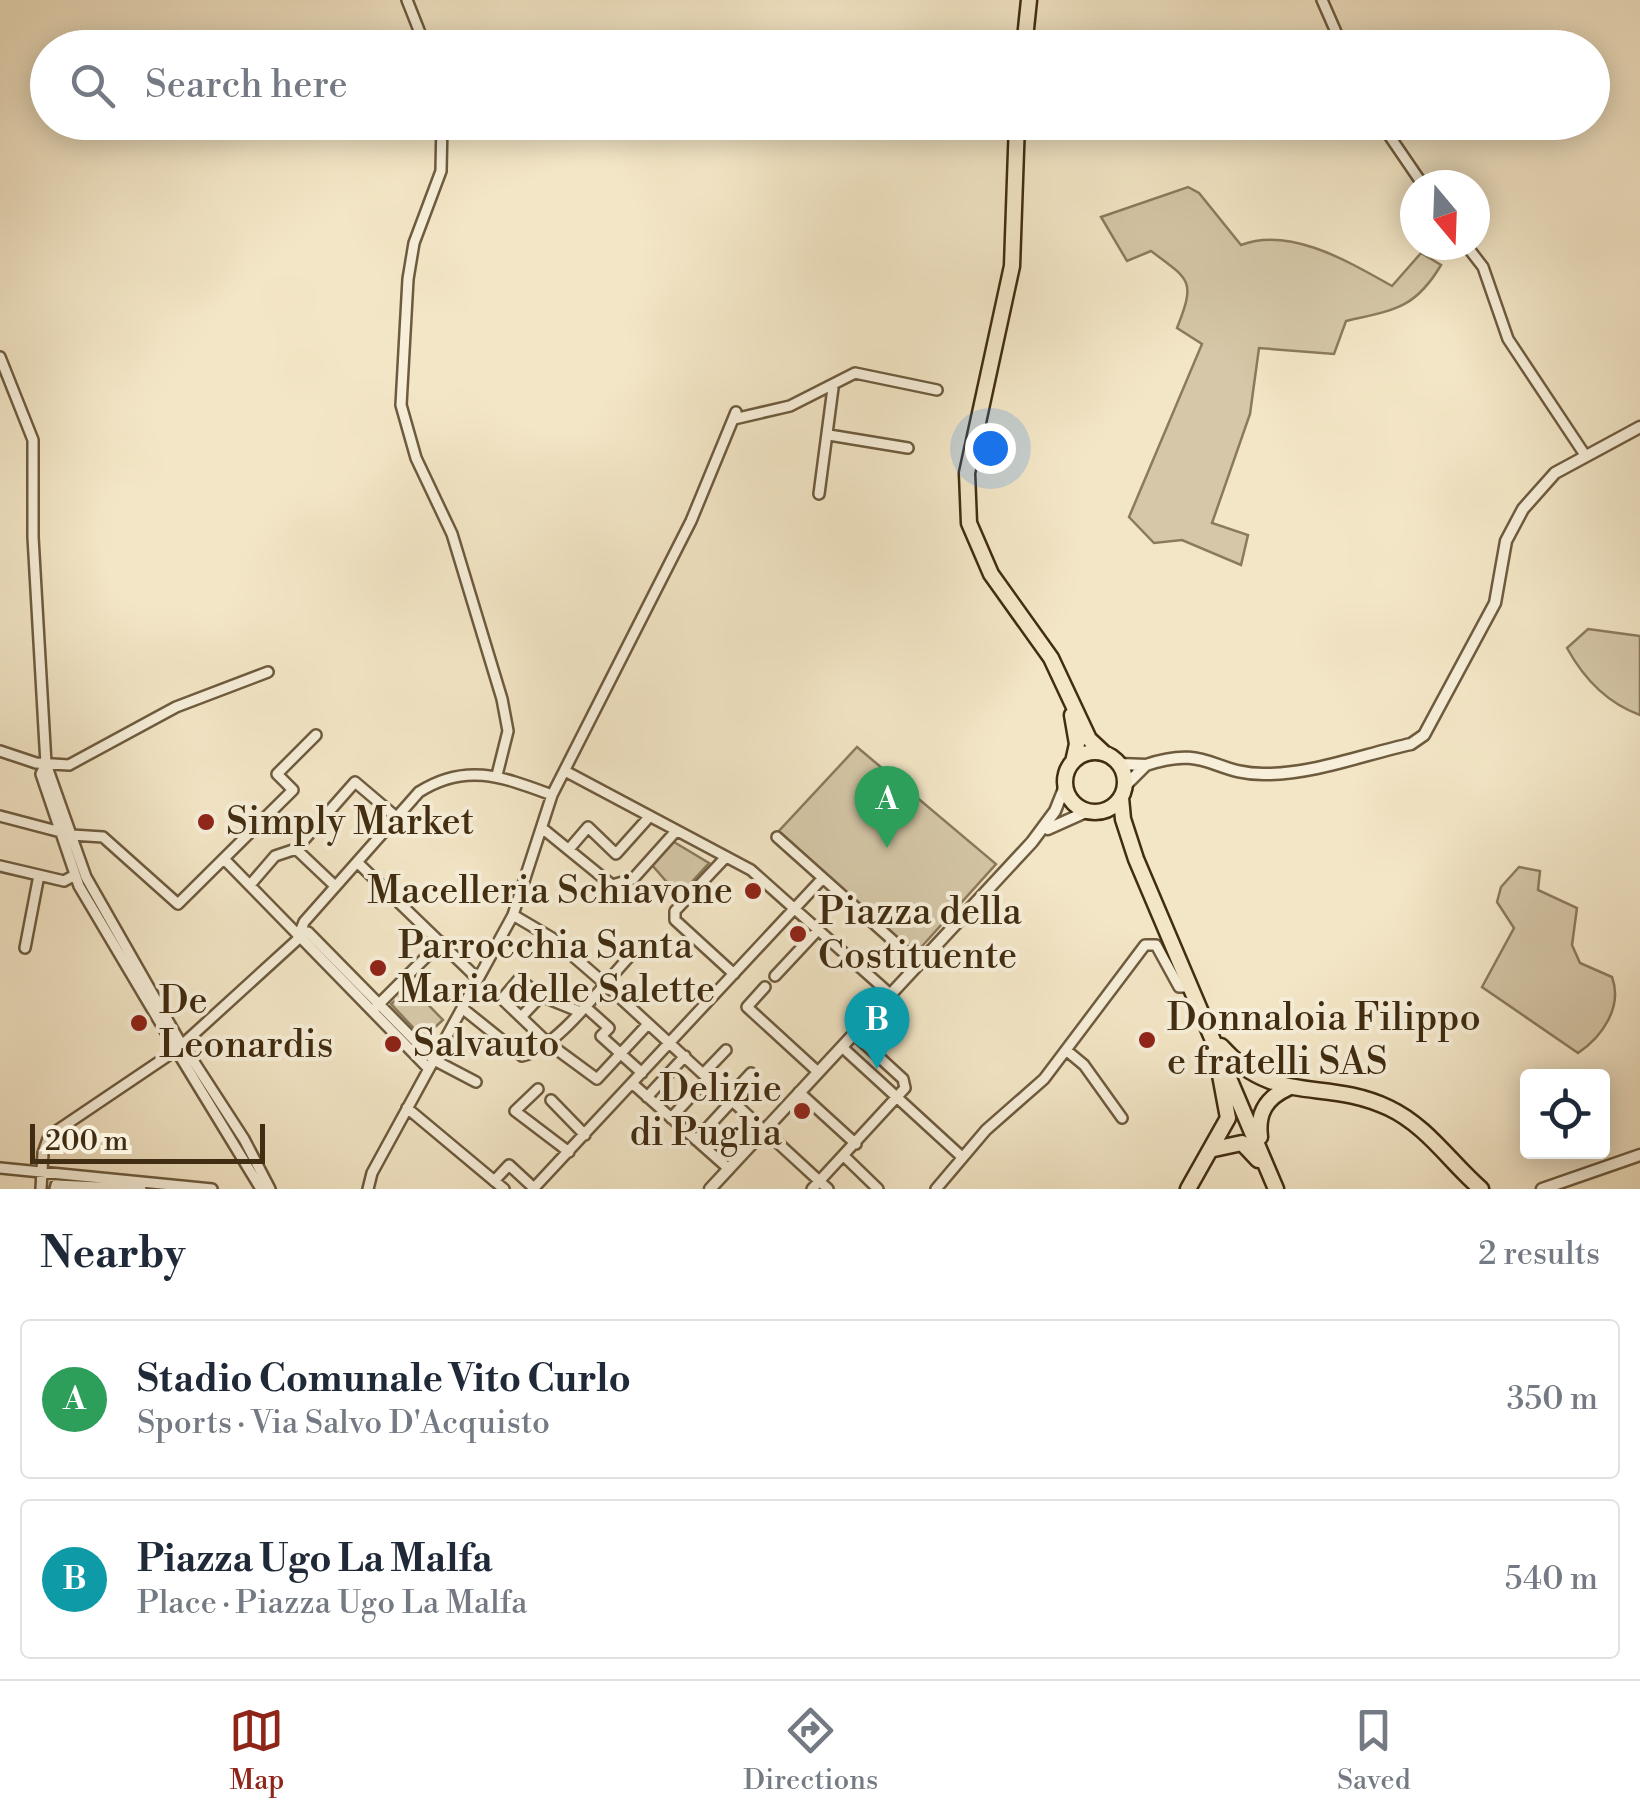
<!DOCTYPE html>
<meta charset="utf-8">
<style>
:root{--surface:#fff;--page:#f2f2f3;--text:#1f2937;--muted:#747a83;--line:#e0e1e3;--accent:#8f2418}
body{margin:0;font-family:"Libre Bodoni",serif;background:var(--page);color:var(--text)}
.controls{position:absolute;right:30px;bottom:30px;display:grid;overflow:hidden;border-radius:10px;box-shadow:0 5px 25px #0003}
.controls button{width:90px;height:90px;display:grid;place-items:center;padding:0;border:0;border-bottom:2px solid var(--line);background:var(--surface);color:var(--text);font:50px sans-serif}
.compass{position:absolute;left:1400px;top:170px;width:90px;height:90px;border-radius:50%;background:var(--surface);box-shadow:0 5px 25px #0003;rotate:161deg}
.scale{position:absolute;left:30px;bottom:25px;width:235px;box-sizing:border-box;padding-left:10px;border:5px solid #412d11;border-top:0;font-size:28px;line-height:35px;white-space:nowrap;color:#412d11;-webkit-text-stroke:8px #f7efda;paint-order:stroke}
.you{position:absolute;left:990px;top:448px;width:35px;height:35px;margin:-25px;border:8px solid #fff;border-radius:50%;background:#1a73e8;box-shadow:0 0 0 15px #1a73e833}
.badge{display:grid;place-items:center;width:65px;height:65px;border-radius:50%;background:var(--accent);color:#fff;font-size:32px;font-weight:700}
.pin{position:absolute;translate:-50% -82px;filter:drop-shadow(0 2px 5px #0008)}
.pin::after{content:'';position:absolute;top:52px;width:35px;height:30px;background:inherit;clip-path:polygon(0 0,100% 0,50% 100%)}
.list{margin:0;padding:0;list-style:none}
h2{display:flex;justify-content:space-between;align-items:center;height:130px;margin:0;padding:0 40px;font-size:42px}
h2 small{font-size:32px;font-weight:400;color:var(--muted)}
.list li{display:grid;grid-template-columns:65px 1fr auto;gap:30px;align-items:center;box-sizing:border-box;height:160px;margin:0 20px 20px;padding:0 20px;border:2px solid var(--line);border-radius:10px}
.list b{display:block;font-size:38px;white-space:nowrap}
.list p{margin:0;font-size:32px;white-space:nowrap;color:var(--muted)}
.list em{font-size:32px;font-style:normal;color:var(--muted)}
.icon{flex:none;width:55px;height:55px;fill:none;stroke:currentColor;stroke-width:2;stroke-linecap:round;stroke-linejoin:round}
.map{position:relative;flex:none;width:1640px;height:1189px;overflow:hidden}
.search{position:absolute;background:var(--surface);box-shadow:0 5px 25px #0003;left:30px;right:30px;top:30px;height:110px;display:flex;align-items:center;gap:25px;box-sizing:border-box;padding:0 35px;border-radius:55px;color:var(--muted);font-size:38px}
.sheet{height:490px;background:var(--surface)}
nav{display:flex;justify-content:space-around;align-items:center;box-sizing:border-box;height:140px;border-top:2px solid var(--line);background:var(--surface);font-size:28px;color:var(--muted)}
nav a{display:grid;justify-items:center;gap:5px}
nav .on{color:var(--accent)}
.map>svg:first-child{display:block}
.green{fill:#d5c7a7;stroke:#8b7a5c;stroke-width:2.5}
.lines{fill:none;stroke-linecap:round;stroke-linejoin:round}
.minor-casing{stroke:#6e5b3e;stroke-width:14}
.tertiary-casing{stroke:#6e5b3e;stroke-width:15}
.primary-casing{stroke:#412d11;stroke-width:19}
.minor{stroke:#f7efda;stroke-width:9}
.tertiary{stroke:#f7efda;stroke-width:10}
.primary{stroke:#f3e6c6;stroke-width:14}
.poi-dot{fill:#8f2418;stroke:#f7efda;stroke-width:4}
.labels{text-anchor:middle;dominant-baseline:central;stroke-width:8;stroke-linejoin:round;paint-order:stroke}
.poi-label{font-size:38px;fill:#412d11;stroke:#f7efda;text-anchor:start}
</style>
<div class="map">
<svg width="1640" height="1189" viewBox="0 0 1640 1189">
<rect width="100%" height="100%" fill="#f3e6c6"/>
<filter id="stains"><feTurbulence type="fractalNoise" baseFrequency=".002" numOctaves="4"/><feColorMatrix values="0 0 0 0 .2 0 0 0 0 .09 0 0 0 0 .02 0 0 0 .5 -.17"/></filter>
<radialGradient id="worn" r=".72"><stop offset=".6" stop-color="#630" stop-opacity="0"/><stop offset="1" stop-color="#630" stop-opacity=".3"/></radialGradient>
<path class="green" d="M1188 187 1199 193 1241 245C1290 226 1349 262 1392 286L1421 253 1441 265C1415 309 1394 310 1346 321L1334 354 1259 348 1250 414 1212 523 1248 535 1241 565 1182 540 1154 543 1129 517 1202 344 1177 328C1196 280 1190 280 1151 251L1127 261 1101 217Z
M1588 629 1640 636V715C1607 703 1584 679 1567 648Z
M857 747 996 864 915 954 778 832Z
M674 842 709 863 679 896 652 865Z
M1519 867 1540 871 1538 890 1577 908 1572 945 1580 963 1612 977C1623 1007 1602 1037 1578 1053L1482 987 1514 928 1497 902 1501 887Z
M411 987 443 1020 423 1038 391 1004Z"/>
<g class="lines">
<g class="minor-casing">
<path id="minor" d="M407 0 426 48
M1322 0 1343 48
M442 122 441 171 414 243 408 279 401 405 416 458 452 534 502 699 508 731 497 775
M1380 122 1423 185
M1466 245 1483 267 1508 339 1585 455
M0 357 33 440V537L46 764 41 774 79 886 174 1046
M734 419 790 406 855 373 937 390
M829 435 908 448
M819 494 833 388
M0 751 36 763 69 765 176 707 268 672
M46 764 86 877 180 1042
M565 771 751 870 890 994
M0 816 72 835 103 837 178 904 293 790 277 774 316 735
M542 828 612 885 633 879 676 831
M777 837 918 963
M570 848 588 827 616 854 650 816
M296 849 335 886
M725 858 675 911V920L734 974
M224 859 429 1069
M357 862 478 979
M0 866 64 881 75 875
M250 885 275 856 296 849 355 782 395 816
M513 915 552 938 604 983 828 1189
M299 931 308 932 434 1060 476 1082
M25 948 39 875
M775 976 818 930
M765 987 747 1007 818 1072
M376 1007 441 942
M462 1008 522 1056C558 1048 604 983 631 955
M578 1011 541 996 519 979 502 999 548 1043 597 1079 648 1024
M590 1011 609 1028 601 1036 642 1073
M522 1016 541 996
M184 1043 297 940 304 922 419 792C466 762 503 777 552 795
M842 1047 962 1157
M185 1048 244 1139 270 1189
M1066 1050 1084 1065 1122 1118
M178 1053 261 1189
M703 1074 726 1050
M633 1084 729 1169
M538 1089 515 1111 569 1152
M799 1092 856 1144
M647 1097 685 1056
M728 1098 751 1073
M551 1100 585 1135
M407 1108 504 1189
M671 1118 708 1078
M696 1140 732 1101
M844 1156 878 1189
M0 1168 212 1189
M494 1181 509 1165 535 1189
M41 1189 43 1153 49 1136 175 1051
M55 1189 56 1185 141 1189
M368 1189 372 1173 513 915 552 795 691 521 736 412
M533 1189 822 879
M812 1189 905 1088 903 1079 854 1034
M936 1189 986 1130 1044 1079 1145 945H1156L1179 987H1190"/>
</g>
<g class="tertiary-casing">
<path id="tertiary" d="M1119 764 1146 765 1126 785
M1146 765C1208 744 1213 775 1266 774 1314 774 1365 754 1411 744L1424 735 1495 603 1506 541 1523 509 1555 473 1640 427
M1048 829 1086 812
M710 1189 1032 842 1055 811 1065 786
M1542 1189 1640 1155"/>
</g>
<g class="primary-casing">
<path id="primary" d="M1024 48 1029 0
M1017 122 1012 266 967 473 969 523 991 574 1051 658 1089 739 1104 753
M1072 715 1077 744 1073 762
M1065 782a30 30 0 1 1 60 0a30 30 0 1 1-60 0Z
M1121 798 1123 819 1136 859 1276 1189
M1221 1046C1275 1107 1324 1077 1389 1108 1427 1126 1450 1162 1481 1189
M1260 1137C1257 1113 1266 1098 1288 1088
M1214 1149 1242 1143 1258 1160
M1188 1189 1228 1118 1220 1075"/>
</g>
<use href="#minor" class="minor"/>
<use href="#tertiary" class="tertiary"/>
<use href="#primary" class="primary"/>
</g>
<g class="poi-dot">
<circle cx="206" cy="822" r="10"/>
<circle cx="753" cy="891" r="10"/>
<circle cx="798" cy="934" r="10"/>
<circle cx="378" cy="968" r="10"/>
<circle cx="139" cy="1023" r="10"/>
<circle cx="1147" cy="1040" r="10"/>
<circle cx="393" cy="1044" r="10"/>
<circle cx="802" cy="1111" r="10"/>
</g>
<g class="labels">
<g class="poi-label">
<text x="226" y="822">Simply Market</text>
<text x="733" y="891" text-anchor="end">Macelleria Schiavone</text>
<text x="818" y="912">Piazza della<tspan x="818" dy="44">Costituente</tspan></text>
<text x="398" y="946">Parrocchia Santa<tspan x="398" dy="44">Maria delle Salette</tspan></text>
<text x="159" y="1001">De<tspan x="159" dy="44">Leonardis</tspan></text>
<text x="1167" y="1018">Donnaloia Filippo<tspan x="1167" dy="44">e fratelli SAS</tspan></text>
<text x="413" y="1044">Salvauto</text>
<text x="782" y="1089" text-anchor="end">Delizie<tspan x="782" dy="44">di Puglia</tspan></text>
</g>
</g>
<rect width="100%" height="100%" filter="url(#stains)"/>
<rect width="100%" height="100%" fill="url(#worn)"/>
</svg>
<div class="controls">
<button><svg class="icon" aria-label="locate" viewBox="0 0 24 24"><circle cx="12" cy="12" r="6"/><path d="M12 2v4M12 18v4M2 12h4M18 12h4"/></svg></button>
</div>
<svg class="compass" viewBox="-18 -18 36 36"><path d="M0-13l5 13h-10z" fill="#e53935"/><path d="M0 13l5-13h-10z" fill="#747a83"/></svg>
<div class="scale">200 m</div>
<div class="you"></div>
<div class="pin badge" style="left:887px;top:848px;background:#2e9e5b">A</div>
<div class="pin badge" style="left:877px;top:1069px;background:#0f9aa8">B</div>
<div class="search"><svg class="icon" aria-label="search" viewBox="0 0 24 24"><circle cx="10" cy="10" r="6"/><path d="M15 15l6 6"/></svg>Search here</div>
</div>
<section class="sheet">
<h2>Nearby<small>2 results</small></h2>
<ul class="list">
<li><span class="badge" style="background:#2e9e5b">A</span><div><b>Stadio Comunale Vito Curlo</b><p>Sports · Via Salvo D'Acquisto</p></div><em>350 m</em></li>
<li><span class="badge" style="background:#0f9aa8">B</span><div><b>Piazza Ugo La Malfa</b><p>Place · Piazza Ugo La Malfa</p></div><em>540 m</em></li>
</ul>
</section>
<nav>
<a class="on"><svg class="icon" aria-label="map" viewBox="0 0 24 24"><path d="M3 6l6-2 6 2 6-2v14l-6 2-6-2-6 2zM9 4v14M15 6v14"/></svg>Map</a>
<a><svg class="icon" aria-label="directions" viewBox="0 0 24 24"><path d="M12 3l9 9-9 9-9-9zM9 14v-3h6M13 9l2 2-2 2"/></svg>Directions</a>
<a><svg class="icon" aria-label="saved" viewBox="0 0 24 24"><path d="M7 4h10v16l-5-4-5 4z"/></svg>Saved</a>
</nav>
